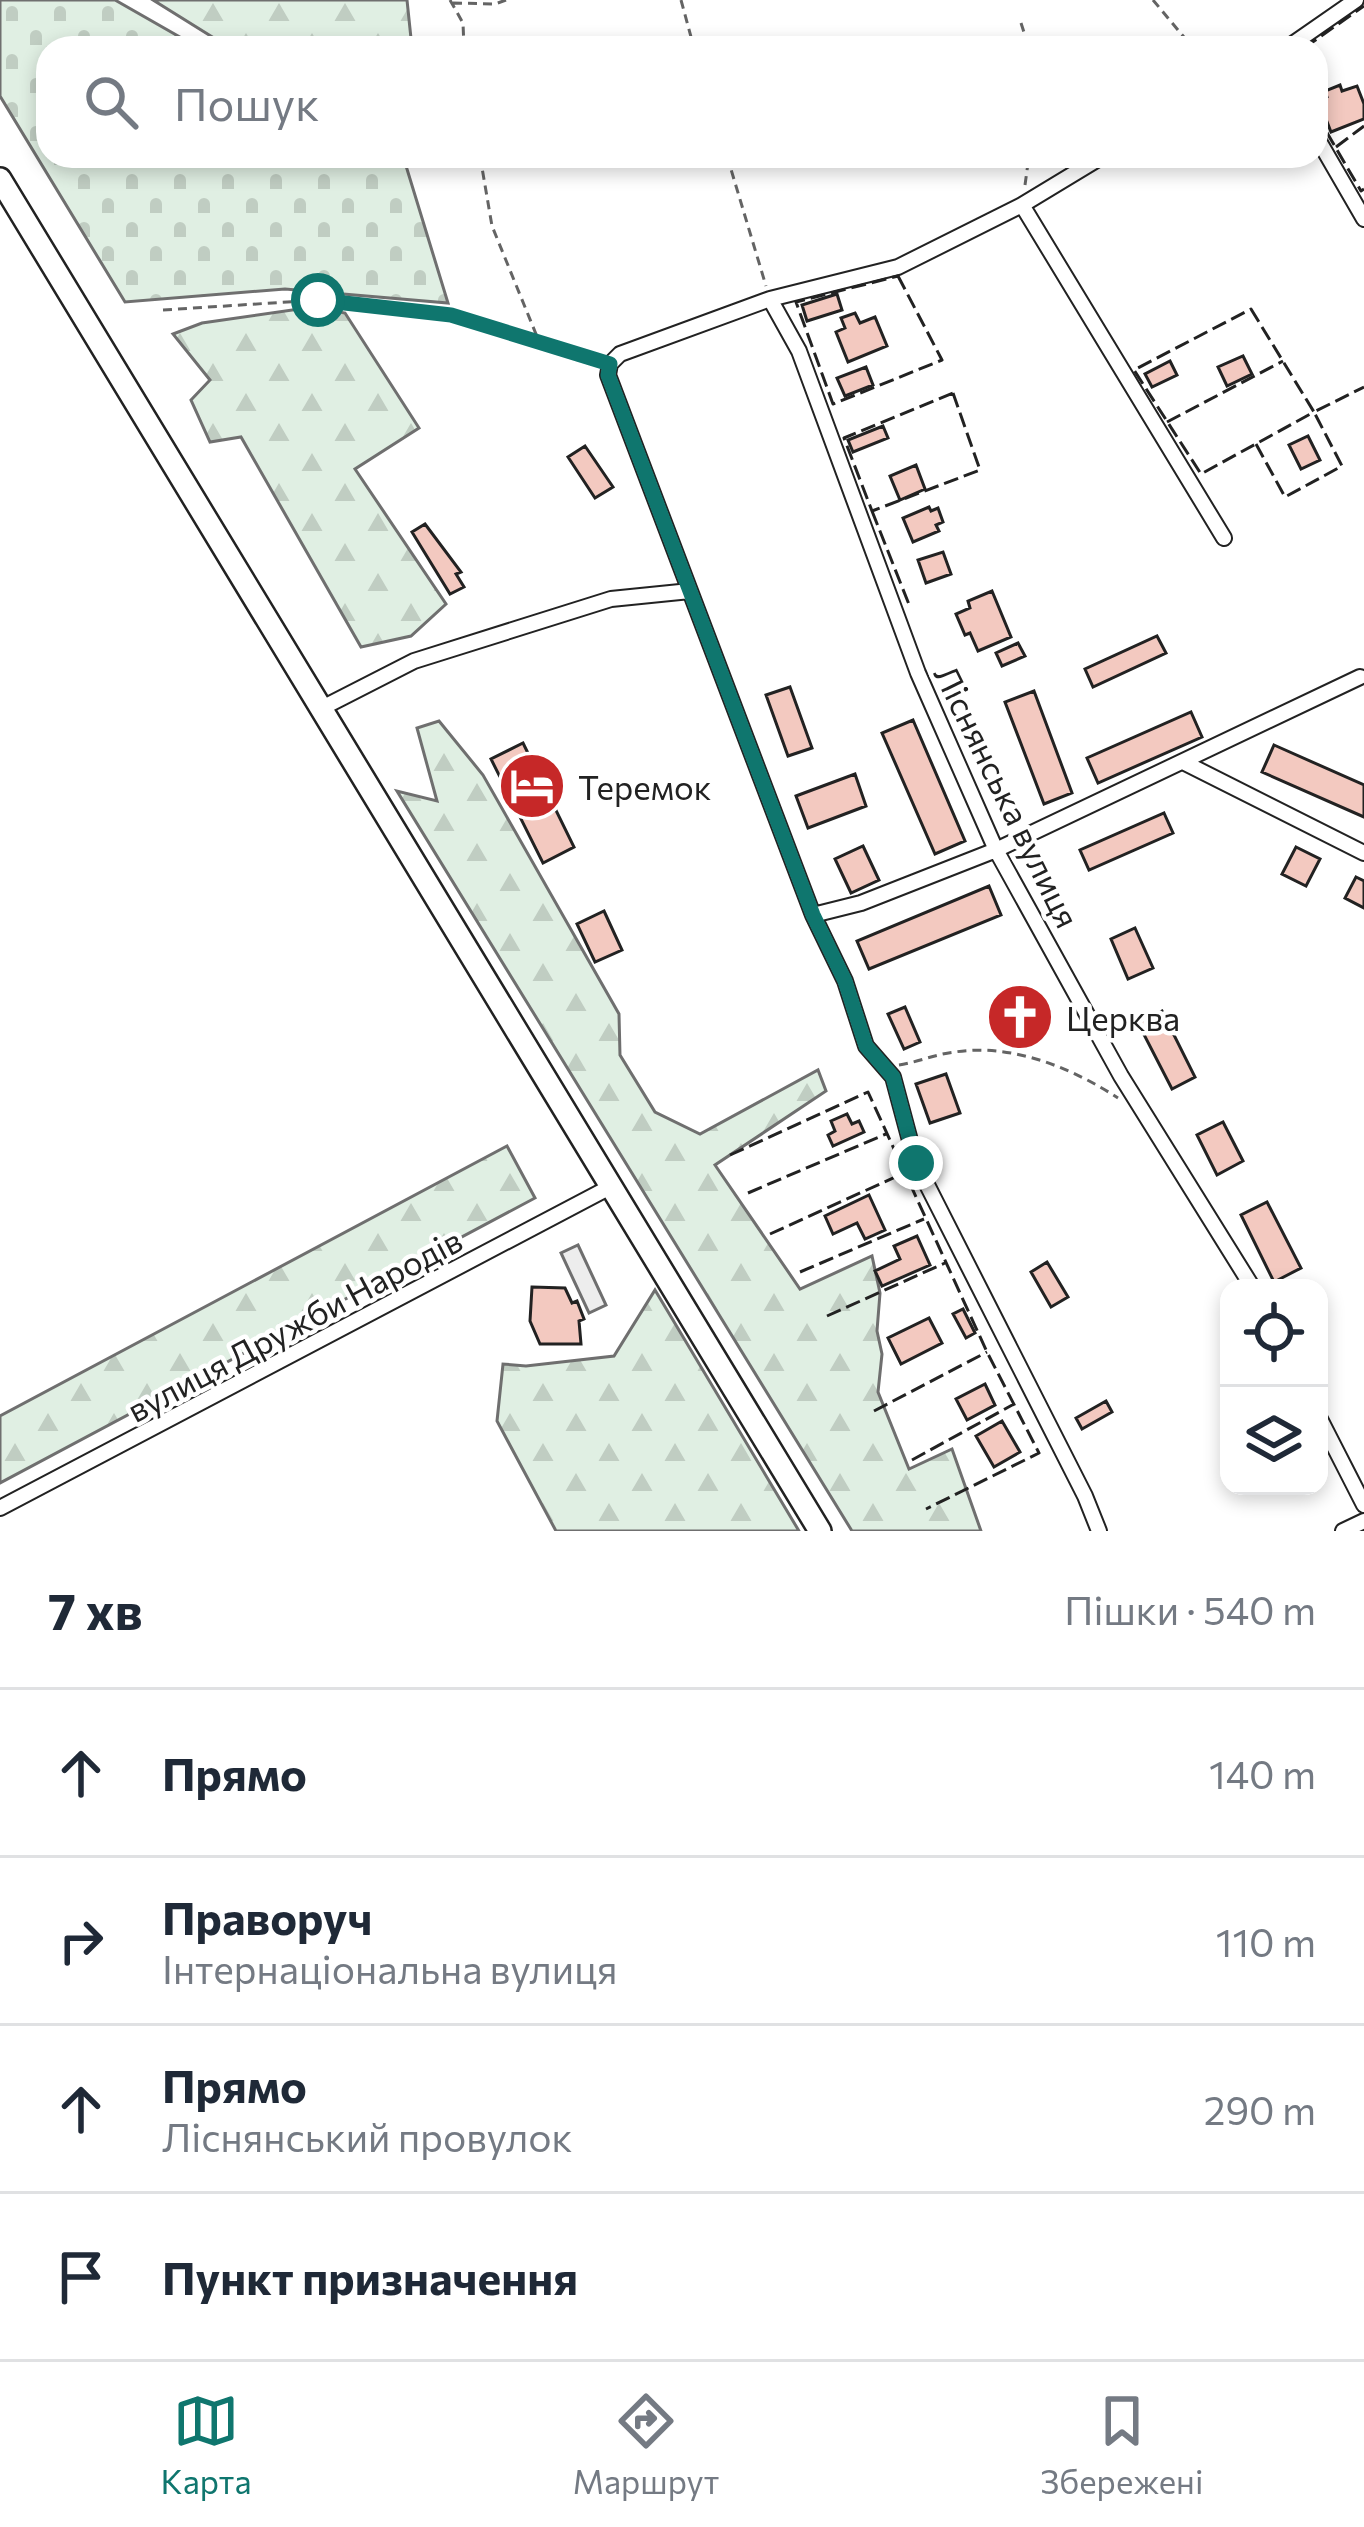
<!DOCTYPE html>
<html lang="uk">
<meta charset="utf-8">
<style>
:root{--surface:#fff;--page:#f6f6f7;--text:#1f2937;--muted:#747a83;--line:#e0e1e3;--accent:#0f766e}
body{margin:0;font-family:Commissioner,sans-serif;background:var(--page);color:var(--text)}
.controls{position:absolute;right:36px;bottom:36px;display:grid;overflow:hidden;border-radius:24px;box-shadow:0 6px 18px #0003}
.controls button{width:108px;height:108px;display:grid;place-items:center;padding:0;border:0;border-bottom:3px solid var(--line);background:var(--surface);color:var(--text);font:60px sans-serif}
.stop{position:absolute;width:36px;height:36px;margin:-27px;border:9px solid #0f766e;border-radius:50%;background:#fff}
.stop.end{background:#0f766e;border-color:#fff;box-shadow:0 3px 12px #0008}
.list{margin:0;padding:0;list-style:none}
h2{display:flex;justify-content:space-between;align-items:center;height:156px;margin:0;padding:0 48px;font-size:51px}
h2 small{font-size:39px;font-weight:400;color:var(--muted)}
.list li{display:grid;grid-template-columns:78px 1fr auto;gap:36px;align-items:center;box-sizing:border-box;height:168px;padding:0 48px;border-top:3px solid var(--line)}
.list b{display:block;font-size:45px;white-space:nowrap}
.list p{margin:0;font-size:39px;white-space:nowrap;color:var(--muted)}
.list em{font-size:39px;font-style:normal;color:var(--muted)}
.icon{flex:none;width:66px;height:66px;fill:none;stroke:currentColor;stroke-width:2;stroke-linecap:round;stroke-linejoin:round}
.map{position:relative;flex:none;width:1364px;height:1531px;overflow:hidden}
.search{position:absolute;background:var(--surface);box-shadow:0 6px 18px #0003;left:36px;right:36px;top:36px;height:132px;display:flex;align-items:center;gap:30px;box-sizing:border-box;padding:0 42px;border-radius:36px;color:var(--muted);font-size:45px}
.sheet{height:828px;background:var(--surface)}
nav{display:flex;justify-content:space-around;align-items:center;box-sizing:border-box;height:168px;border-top:3px solid var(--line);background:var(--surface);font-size:33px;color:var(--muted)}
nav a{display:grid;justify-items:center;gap:6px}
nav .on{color:var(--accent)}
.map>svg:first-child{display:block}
.forest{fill:url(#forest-firs);stroke:#6f6f6f;stroke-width:3}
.cemetery{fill:url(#cemetery-stones);stroke:#6f6f6f;stroke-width:3}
.parking{fill:#ededed;stroke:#6f6f6f;stroke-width:3}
.building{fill:#f3c9c0;stroke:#222;stroke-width:3}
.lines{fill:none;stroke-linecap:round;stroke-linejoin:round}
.minor-casing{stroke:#222;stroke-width:18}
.trunk-casing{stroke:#222;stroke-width:26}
.path{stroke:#646464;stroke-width:3;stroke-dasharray:9 6;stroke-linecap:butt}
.minor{stroke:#fff;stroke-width:14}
.trunk{stroke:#fff;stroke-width:21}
.fence{stroke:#222;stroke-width:3;stroke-dasharray:15 6;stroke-linecap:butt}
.route{stroke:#0f766e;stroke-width:15}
.labels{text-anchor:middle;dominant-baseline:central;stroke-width:9;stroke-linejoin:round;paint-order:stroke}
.poi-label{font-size:33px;fill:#222;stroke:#fff;text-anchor:start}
.street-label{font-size:33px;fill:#222;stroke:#fff}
</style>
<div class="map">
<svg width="1364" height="1531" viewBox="0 0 1364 1531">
<defs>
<pattern id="forest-firs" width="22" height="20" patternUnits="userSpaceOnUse" patternTransform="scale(3)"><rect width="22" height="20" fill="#e0efe3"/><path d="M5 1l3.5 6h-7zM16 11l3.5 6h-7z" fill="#c0cdc2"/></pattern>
<pattern id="cemetery-stones" width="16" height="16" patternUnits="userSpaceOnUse" patternTransform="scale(3)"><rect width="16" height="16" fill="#e0efe3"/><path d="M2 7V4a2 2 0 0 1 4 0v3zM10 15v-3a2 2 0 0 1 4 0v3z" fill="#c0cdc2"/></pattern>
</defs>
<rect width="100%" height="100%" fill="#fff"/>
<path class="forest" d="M153 0H407L412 48H230Z
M313 307 345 313 419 428 355 469 446 604 411 636 361 647 241 437 210 442 191 400 210 380 173 334 202 323Z
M439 721 483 775 619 1014 620 1055 655 1112 700 1134 818 1070 826 1091 715 1165 800 1289 872 1256 880 1293 877 1331 882 1354 878 1392 909 1469 952 1449 981 1531H852L397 791 437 801 417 728Z
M507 1146 535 1198 0 1483V1416Z
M655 1290 799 1531H556L497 1421 503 1364 526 1366 614 1356Z"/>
<path class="cemetery" d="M0 0H115L199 48H48V156H403L448 303 285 289 125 302 0 96Z"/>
<path class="parking" d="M578 1245 606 1305 589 1313 561 1253Z"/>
<path class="building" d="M1340 85 1342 91 1357 86 1364 104V119L1331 132 1319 101 1327 97 1325 91Z
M837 294 842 310 807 321 802 305Z
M855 313 860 323 875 317 887 346 848 362 836 332 845 328 841 318Z
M1243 356 1252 374 1227 386 1218 367Z
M1170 361 1177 375 1152 387 1145 374Z
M866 367 873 385 845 396 837 378Z
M883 426 888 438 853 452 848 440Z
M1308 436 1320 460 1301 469 1289 445Z
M585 446 613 487 595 498 568 457Z
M916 465 925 489 900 500 890 476Z
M929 507 931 511 938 508 943 522 936 525 939 531 913 542 903 518Z
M425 524 461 572 456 574 464 587 450 594 412 532Z
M943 552 951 574 926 583 918 560Z
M992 591 1011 637 978 651 970 633 965 635 956 614 970 608 968 601Z
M1157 636 1166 653 1093 687 1085 669Z
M1018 643 1025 656 1002 666 996 653Z
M960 678 967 689 946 701 939 690Z
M790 687 812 748 788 756 766 695Z
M1034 691 1072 793 1044 804 1005 702Z
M1191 712 1202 737 1098 783 1087 758Z
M913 720 965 841 935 854 882 733Z
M523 743 574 847 543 863 491 759Z
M1274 745 1364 785V817L1262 772Z
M855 774 866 806 808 828 796 796Z
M1164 813 1173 833 1089 870 1080 850Z
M863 846 879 880 851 893 835 859Z
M1296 847 1320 859 1306 886 1282 874Z
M1356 877 1364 881V908L1345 898Z
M989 886 1001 915 869 969 857 941Z
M604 911 622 950 595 962 577 924Z
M1135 928 1153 968 1128 979 1111 939Z
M1025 1003 1028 1008 1037 1009 1031 1016 1033 1020 1017 1027 1015 1023 1006 1030 1000 1017 1011 1015 1009 1010Z
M905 1007 920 1042 904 1049 888 1014Z
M1162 1011 1195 1077 1172 1089 1138 1023Z
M946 1074 960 1113 930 1123 916 1084Z
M847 1114 852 1124 859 1121 864 1132 833 1146 828 1135 835 1131 831 1121Z
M1223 1122 1243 1161 1217 1175 1197 1135Z
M869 1195 885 1230 865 1239 857 1223 833 1234 825 1216Z
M1267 1202 1301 1268 1274 1282 1241 1215Z
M917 1236 930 1265 882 1286 875 1271 900 1259 894 1246Z
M1047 1262 1068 1297 1051 1307 1031 1272Z
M532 1287 565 1288 572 1303 577 1301 584 1319 579 1321 581 1344H540L530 1321Z
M963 1309 975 1333 966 1338 953 1314Z
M929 1318 942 1343 901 1364 888 1338Z
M985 1384 995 1405 967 1420 956 1399Z
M1106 1401 1112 1412 1082 1429 1076 1418Z
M1002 1421 1020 1452 994 1467 976 1436Z"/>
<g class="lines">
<g class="minor-casing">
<path id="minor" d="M1287 48 1356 0
M1316 136 1364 219
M1022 205 1224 538
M770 299 799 351 918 673 996 850 1121 1076 1253 1288
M690 591 608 375 610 364 620 354 770 299 898 267 1022 205 1103 156
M322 708 414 661 611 599 690 591 813 915 845 981 866 1046 893 1077 916 1163 1085 1496 1099 1531
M1183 762 1364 853
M813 915 861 903 996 850 1360 677
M1319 1417 1364 1505
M0 1508 612 1186
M1343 1531 1364 1521"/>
</g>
<g class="trunk-casing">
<path id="trunk" d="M0 179 820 1531"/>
</g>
<path class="path" d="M450 0 463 23 464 48
M681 0 694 48
M1153 0 1193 48
M453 3 495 4 506 0
M1021 23 1029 48
M480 156 492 226 538 339
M727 156 766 286
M1025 185 1029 156
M163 310 318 300 451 315 597 360
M899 1065C918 1062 936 1054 955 1052 1012 1043 1072 1068 1118 1098"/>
<use href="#minor" class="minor"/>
<use href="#trunk" class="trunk"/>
<path class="fence" d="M1304 48 1364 6
M1316 114 1361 191 1364 189
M1336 147 1364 126
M898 276 942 360 833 404 796 302Z
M1251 309 1314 412 1201 474 1134 370Z
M953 393 980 470 872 511 844 438Z
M1167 422 1283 361
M1256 444 1285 497 1342 466 1314 412 1364 387
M872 511 910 607
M730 1155 868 1092 987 1352 1039 1453 926 1509
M748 1193 886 1134
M770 1234 904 1173
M800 1272 924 1219
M827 1316 945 1263
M874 1411 987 1352
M912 1460 1014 1404"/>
</g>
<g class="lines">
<path class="route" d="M318 300 451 315 610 364 608 375 813 915 845 981 866 1046 893 1077 916 1163"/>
</g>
<defs>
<g id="hotel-disc" transform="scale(3.45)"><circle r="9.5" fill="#c62828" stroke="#fff"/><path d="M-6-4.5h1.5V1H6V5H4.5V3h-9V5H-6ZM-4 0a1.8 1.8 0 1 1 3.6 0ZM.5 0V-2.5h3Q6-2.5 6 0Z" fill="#fff"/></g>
<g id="church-disc" transform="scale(3.45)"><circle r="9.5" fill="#c62828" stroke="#fff"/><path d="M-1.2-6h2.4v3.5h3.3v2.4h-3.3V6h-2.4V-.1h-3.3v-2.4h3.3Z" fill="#fff"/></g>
</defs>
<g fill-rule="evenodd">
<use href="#hotel-disc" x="532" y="786"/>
<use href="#church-disc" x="1020" y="1017"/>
</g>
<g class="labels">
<g class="poi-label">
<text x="578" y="786">Теремок</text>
<text x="1066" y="1017">Церква</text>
</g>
<g class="street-label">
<text transform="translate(1008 796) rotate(64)">Ліснянська вулиця</text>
<text transform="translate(294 1324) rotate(-28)">вулиця Дружби Народів</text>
</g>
</g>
</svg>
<div class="controls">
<button><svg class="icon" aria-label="locate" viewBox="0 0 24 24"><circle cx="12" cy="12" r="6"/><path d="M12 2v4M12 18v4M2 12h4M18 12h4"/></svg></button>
<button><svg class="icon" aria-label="layers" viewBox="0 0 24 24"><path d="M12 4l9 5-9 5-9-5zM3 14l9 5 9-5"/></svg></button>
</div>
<div class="stop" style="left:318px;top:300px"></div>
<div class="stop end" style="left:916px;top:1163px"></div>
<div class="search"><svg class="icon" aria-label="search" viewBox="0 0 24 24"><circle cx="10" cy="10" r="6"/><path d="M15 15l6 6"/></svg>Пошук</div>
</div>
<section class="sheet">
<h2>7 хв<small>Пішки · 540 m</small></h2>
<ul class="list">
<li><svg class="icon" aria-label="ahead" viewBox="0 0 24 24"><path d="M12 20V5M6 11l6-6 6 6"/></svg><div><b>Прямо</b></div><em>140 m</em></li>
<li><svg class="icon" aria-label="right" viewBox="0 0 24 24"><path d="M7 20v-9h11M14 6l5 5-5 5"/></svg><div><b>Праворуч</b><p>Інтернаціональна вулиця</p></div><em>110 m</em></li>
<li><svg class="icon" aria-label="ahead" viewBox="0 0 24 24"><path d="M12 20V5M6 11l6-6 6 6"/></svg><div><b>Прямо</b><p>Ліснянський провулок</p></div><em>290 m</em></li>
<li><svg class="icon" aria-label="arrive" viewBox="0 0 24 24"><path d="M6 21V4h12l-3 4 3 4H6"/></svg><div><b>Пункт призначення</b></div></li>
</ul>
</section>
<nav>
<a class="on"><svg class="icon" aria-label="map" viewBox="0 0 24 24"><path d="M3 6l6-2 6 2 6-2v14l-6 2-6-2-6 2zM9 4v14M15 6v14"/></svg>Карта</a>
<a><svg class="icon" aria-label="directions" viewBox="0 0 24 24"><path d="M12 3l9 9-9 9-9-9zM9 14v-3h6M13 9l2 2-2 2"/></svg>Маршрут</a>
<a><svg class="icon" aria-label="saved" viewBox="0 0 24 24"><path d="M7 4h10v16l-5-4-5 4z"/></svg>Збережені</a>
</nav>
